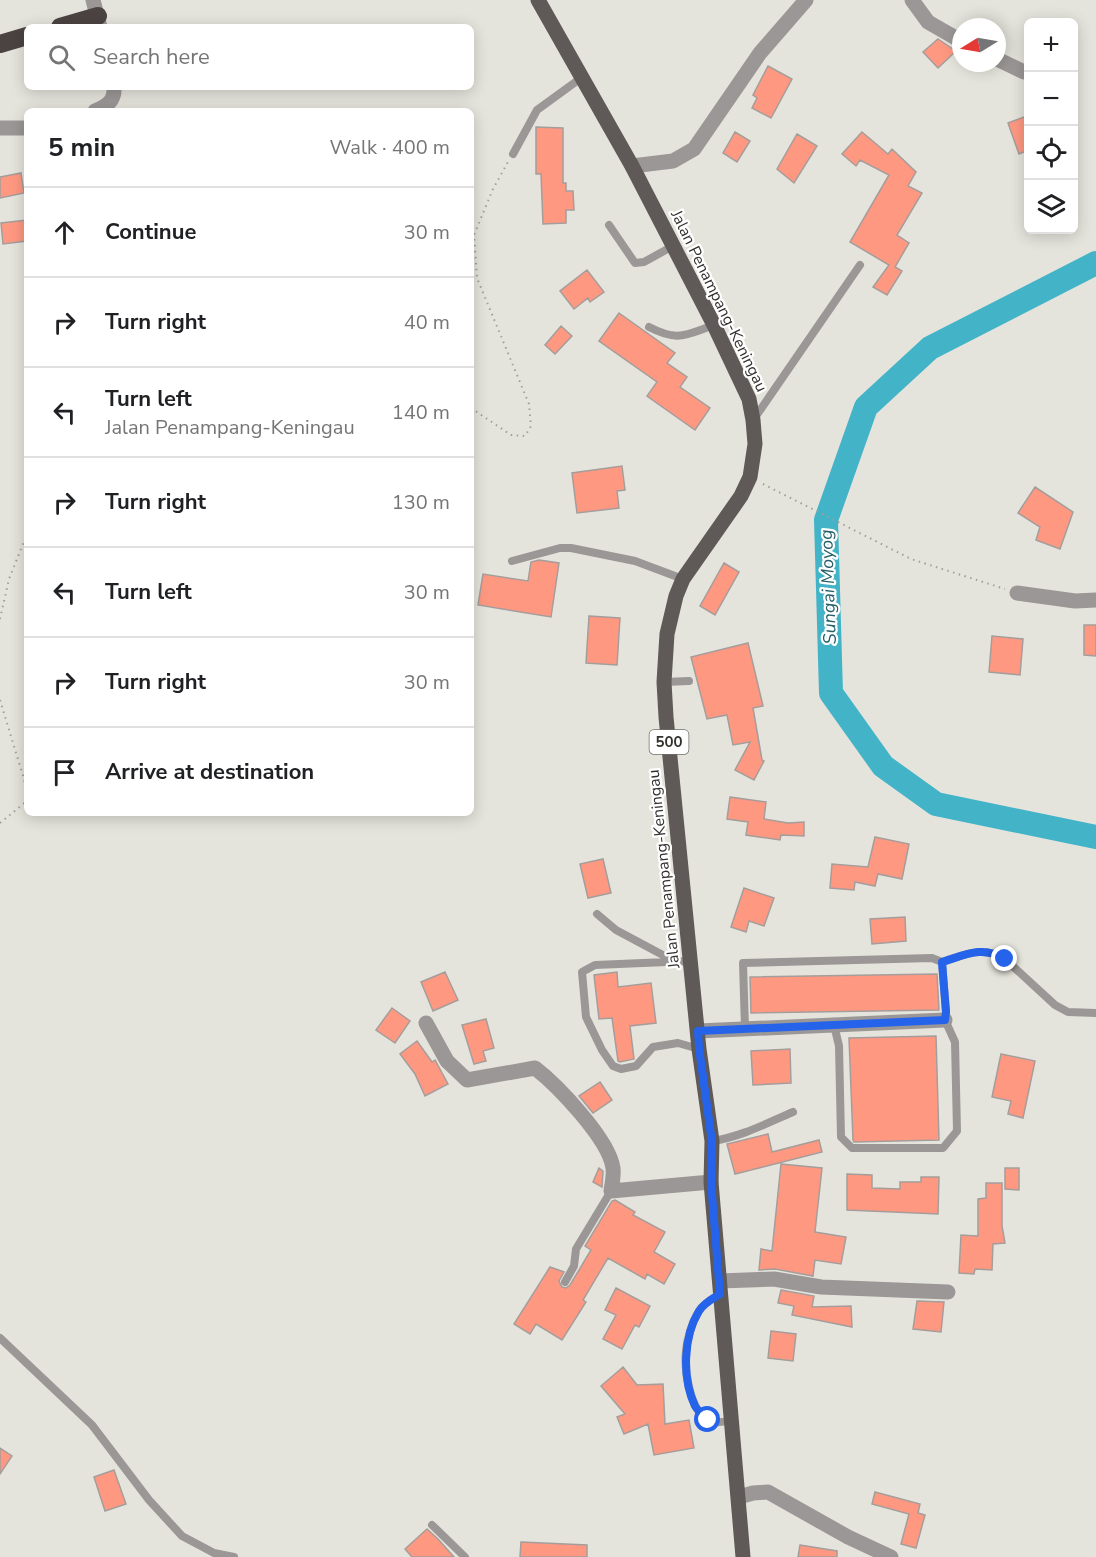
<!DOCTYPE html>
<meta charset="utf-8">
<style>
:root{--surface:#fff;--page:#f2f2f2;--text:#202124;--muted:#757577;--line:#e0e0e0}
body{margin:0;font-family:"Nunito Sans",sans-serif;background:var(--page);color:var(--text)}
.controls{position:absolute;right:18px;top:18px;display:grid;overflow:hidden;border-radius:9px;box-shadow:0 3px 15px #0003}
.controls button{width:54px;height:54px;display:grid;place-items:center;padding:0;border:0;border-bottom:2px solid var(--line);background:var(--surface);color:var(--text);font:30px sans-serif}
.compass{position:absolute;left:952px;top:18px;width:54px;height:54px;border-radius:50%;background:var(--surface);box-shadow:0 3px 15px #0003;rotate:259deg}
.stop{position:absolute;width:18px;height:18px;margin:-14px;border:4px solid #2563eb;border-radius:50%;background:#fff}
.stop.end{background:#2563eb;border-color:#fff;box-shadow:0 2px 6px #0008}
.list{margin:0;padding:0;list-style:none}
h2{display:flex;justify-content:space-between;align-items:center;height:78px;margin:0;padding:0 24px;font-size:26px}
h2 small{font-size:20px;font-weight:400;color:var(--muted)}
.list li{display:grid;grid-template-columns:39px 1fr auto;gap:18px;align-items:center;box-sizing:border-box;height:90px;padding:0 24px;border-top:2px solid var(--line)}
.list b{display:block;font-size:22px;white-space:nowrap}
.list p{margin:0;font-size:20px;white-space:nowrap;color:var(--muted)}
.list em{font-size:20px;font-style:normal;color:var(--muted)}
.icon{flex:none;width:33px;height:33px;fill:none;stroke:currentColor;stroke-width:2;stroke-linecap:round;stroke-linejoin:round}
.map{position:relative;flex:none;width:1096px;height:1557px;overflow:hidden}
.search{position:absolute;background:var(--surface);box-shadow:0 3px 15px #0003;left:24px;top:24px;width:450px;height:66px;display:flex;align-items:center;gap:15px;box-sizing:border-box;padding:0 21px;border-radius:9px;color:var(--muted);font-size:22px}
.panel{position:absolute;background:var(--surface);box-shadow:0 3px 15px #0003;left:24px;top:108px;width:450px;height:708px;border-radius:9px}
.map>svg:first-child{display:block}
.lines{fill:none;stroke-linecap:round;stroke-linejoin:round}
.river{stroke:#43b3c8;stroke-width:24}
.building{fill:#ff9881;stroke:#a59d9b;stroke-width:1.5}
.path{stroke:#a09f99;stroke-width:2;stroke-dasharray:1.5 4.5;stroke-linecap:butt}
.lane{stroke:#9b9797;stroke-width:8}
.street{stroke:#9b9797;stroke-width:15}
.primary{stroke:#5f5958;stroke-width:15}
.highway{stroke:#4a4342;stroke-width:18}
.route{stroke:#2563eb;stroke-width:8}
.labels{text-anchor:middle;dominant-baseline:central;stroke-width:4.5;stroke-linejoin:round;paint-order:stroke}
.shield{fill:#fff;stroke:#706f6d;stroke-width:1.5}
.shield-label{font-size:15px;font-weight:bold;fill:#32312e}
.street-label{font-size:16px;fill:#32312e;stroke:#fff}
.water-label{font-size:18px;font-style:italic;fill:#235f6a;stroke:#fff}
</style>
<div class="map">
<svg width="1096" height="1557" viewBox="0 0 1096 1557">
<rect width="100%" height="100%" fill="#e5e4dc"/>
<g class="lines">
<path class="river" d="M1096 263 930 348 866 407 826 520 831 693 883 766 936 804 1096 837"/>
</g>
<path class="building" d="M938 39 956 51 938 68 923 52Z
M768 66 792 79 771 118 752 108 757 98 753 95Z
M1029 115V150L1019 154 1008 123Z
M536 127 563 128V183H566V191H573L574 210H566V223L543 224 541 174H536Z
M735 132 750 141 737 162 723 153Z
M862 132 888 154 892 149 916 172 908 186 922 193 897 235 909 243 895 267 902 271 887 295 873 287 889 265 850 242 889 175 860 160 856 166 842 154Z
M797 134 817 146 794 183 777 169Z
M21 173 24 193 0 198V177Z
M27 220V241L3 244 1 223Z
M587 270 604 292 590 302 588 298 574 309 560 291Z
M619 313 675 353 667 363 687 377 680 387 710 408 695 430 647 396 657 382 599 341Z
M561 326 572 336 555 354 545 345Z
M622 466 625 490 617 491 619 508 577 513 572 473Z
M1035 487 1073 512 1060 549 1036 540 1040 527 1018 513Z
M539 560 559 563 551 617 478 605 483 574 528 581 531 562Z
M724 563 739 572 715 615 700 606Z
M589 616 620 618 617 665 586 663Z
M1084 625H1096V656L1084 655Z
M992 636 1023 639 1020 675 989 672Z
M748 643 763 706 753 708 762 760 764 761 754 780 735 770 750 742 733 745 727 715 707 719 691 657Z
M730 797 766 802 764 819 788 823 804 822V836L781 835 780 840 746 835 748 822 727 819Z
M875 837 909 844 902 879 878 874 875 886 855 882 854 890 830 888 832 864 868 867Z
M603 859 611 893 588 898 580 864Z
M744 888 774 898 764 926 749 921 746 932 731 927Z
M905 917 906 941 872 944 870 919Z
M445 972 458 1000 433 1011 421 982Z
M617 972 618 987 651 983 656 1023 630 1026 634 1059 620 1062 618 1061 612 1018 599 1019 594 975Z
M937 974 939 1010 751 1013 750 977Z
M392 1008 410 1021 395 1043 376 1030Z
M486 1019 494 1048 483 1051 486 1061 474 1064 462 1025Z
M936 1036 939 1140 854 1142 853 1140 849 1038Z
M417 1041 432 1062 435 1060 448 1084 425 1096 415 1074 400 1054Z
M790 1049 791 1083 753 1085 751 1051Z
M1001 1054 1035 1061 1023 1118 1008 1114 1011 1101 992 1097Z
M600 1082 612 1100 593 1113 579 1096Z
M768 1134 772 1152 819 1140 822 1152 735 1174 727 1144Z
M781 1164 822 1168 815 1232 846 1237 841 1264 815 1260 813 1276 775 1269 759 1270 761 1249 772 1251Z
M599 1168 603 1171 602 1187 593 1182Z
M1005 1168H1019V1190L1005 1189Z
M847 1174 872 1175V1188L900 1189V1182H921V1177H939L938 1214 847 1210Z
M986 1183H1002V1226L1005 1243 993 1244 992 1270 975 1269 974 1274 959 1273 961 1235 978 1236V1199L986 1198Z
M615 1200 635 1212 633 1215 665 1232 654 1252 675 1264 664 1284 647 1274 645 1279 608 1258 583 1300 586 1302 562 1340 536 1324 530 1334 514 1324 550 1267 564 1272 559 1281 562 1287 566 1288 570 1285 591 1250 585 1246 612 1201Z
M616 1288 650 1306 639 1327 635 1325 622 1349 603 1339 616 1315 605 1310Z
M781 1290 814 1296 812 1307 851 1306 852 1327 792 1315 794 1306 778 1303Z
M917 1301 944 1302 941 1332 913 1329Z
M771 1331 796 1334 793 1361 768 1358Z
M623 1367 637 1385 663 1384 665 1424 689 1420 694 1448 654 1455 648 1424 624 1434 617 1417 625 1414 601 1386Z
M0 1448 12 1456 0 1474Z
M114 1470 126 1504 105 1511 94 1477Z
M875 1492 920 1504 918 1513 925 1515 916 1548 901 1544 909 1514 872 1504Z
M427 1529 438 1539 454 1557H412L405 1549Z
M521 1542 587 1545V1557H520Z
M800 1545 837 1551V1557H798Z"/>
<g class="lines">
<path class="path" d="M471 408 511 435 525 436 531 426 529 404 477 278 474 235 493 189 508 162
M763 484 911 559 1005 589
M0 619 9 579 27 534
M0 700 24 779 27 799
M0 823 27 801"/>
<path class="lane" d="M513 154 537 110 581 78
M609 225 635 263 644 262 673 246
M649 327C678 342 685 335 714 325
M754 419 860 265
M512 561 560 548H571L635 561 683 579
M664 682 689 681
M597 914 616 930 674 961
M691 961 595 965 582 972 586 1017 602 1050 613 1066 621 1069 636 1066 653 1047 678 1043 699 1049
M942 962C965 955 983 945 1005 959L1055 1005 1068 1012 1096 1013
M745 1028 743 963 932 958 942 962 946 1012 945 1020 955 1042 957 1131 943 1148H852L841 1137 839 1046 834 1025
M712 1141C741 1137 767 1123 793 1112
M565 1282 574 1266 576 1249 611 1191
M720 1294C712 1299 704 1303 699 1311 692 1322 687 1339 686 1351 684 1369 690 1411 708 1420 714 1424 724 1422 731 1420
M0 1338 92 1425 149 1500 182 1536 214 1553 234 1557
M432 1525 465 1557"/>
<path class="street" d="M93 0 100 27
M912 0 928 22 961 41
M997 59 1024 72
M95 111C107 106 115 101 114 87
M0 128H27
M632 166 673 161 694 149 760 53 806 0
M1017 593 1075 601 1096 600
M426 1023 447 1061 467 1080 535 1068C557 1085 609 1139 613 1168 614 1175 612 1184 611 1191L711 1182
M698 1031 945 1020
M720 1281 774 1279 821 1287 948 1292
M739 1497 753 1493 768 1492 848 1537 891 1557"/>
<path class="primary" d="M538 0 632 166 714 325 749 399 753 420 755 444 750 477 741 496 683 579 676 596 667 634 664 682 666 717 699 1049 712 1141 711 1182 743 1557"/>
<path class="highway" d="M60 27 98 16
M0 44 27 36"/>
</g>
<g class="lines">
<path class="route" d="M708 1420C704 1416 698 1411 695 1406 682 1379 683 1337 699 1311 704 1303 712 1299 720 1294L711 1182 712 1142 699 1048 698 1031 945 1020 946 1012 942 962C965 955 983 945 1005 959"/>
</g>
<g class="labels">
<rect class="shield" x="649.5" y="730" width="39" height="24" rx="4.5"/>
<g class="shield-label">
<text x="669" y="742">500</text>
</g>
<g class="street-label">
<text transform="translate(719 301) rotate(64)">Jalan Penampang-Keningau</text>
<text transform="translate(664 869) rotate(-96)">Jalan Penampang-Keningau</text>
</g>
<g class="water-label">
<text transform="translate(828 587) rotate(-92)">Sungai Moyog</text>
</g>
</g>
</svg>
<div class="controls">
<button>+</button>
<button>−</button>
<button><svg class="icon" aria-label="locate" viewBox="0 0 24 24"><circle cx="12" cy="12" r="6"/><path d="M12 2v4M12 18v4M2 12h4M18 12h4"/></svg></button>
<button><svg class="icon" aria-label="layers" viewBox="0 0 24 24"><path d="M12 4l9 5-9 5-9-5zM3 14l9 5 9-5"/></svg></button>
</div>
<svg class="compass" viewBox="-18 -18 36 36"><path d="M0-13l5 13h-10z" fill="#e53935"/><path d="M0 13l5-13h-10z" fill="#757577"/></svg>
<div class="stop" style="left:708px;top:1420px"></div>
<div class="stop end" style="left:1005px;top:959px"></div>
<div class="search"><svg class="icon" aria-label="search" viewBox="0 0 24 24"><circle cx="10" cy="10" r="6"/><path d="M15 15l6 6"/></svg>Search here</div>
<section class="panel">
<h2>5 min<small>Walk · 400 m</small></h2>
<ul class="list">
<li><svg class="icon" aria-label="ahead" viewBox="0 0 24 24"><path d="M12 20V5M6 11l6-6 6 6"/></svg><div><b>Continue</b></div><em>30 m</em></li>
<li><svg class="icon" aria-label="right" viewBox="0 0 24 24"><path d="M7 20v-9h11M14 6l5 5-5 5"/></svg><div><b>Turn right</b></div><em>40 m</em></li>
<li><svg class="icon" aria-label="left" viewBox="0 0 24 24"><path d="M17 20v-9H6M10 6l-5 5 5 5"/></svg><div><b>Turn left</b><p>Jalan Penampang-Keningau</p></div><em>140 m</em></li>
<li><svg class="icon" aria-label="right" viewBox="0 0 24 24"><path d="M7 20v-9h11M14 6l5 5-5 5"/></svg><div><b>Turn right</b></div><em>130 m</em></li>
<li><svg class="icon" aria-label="left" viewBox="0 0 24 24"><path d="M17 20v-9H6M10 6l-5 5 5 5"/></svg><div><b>Turn left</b></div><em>30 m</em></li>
<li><svg class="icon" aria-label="right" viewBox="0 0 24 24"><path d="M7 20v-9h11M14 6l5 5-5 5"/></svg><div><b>Turn right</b></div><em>30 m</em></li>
<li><svg class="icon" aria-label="arrive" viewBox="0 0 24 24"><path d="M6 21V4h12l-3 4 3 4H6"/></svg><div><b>Arrive at destination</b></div></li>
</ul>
</section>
</div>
